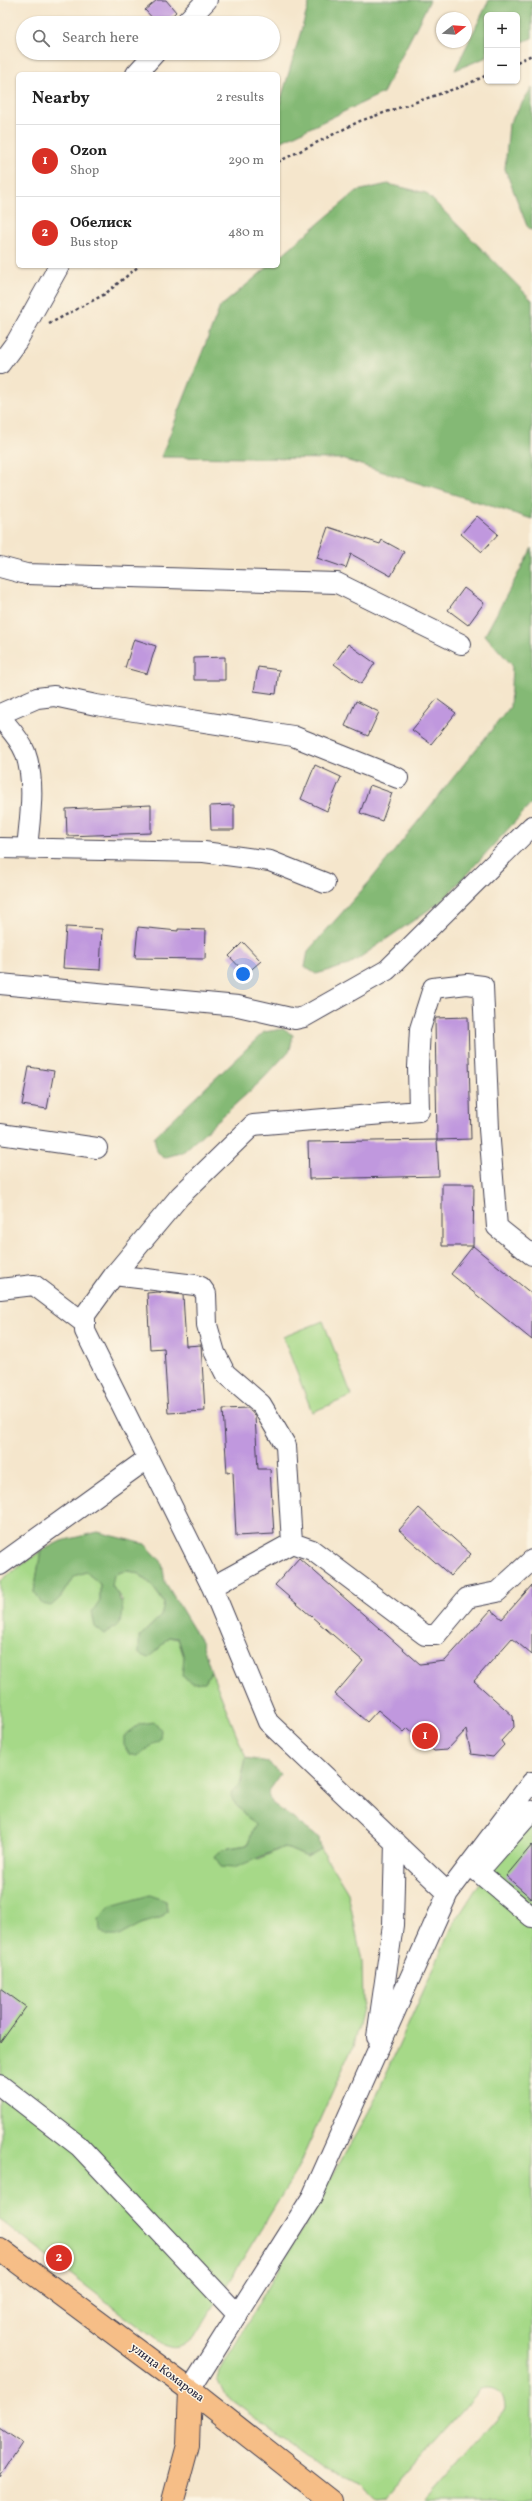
<!DOCTYPE html>
<meta charset="utf-8">
<style>
:root{--surface:#fff;--page:#f6f6f6;--text:#222;--muted:#767676;--line:#e0e0e0;--accent:#d93025}
body{margin:0;font-family:Vollkorn,serif;background:var(--page);color:var(--text)}
.controls{position:absolute;right:12px;top:12px;display:grid;overflow:hidden;border-radius:6px;box-shadow:0 1px 3px #0004}
.controls button{width:36px;height:36px;display:grid;place-items:center;padding:0;border:0;border-bottom:1px solid var(--line);background:var(--surface);color:var(--text);font:20px sans-serif}
.compass{position:absolute;left:436px;top:12px;width:36px;height:36px;border-radius:50%;background:var(--surface);box-shadow:0 1px 3px #0004;rotate:73deg}
.you{position:absolute;left:243px;top:974px;width:14px;height:14px;margin:-10px;border:3px solid #fff;border-radius:50%;background:#1a73e8;box-shadow:0 0 0 6px #1a73e833}
.badge{display:grid;place-items:center;width:26px;height:26px;border-radius:50%;background:var(--accent);color:#fff;font-size:13px;font-weight:700}
.pin{position:absolute;translate:-50% -50%;border:2px solid #fff;box-shadow:0 1px 4px #0006}
.list{margin:0;padding:0;list-style:none}
h2{display:flex;justify-content:space-between;align-items:center;height:52px;margin:0;padding:0 16px;font-size:17px}
h2 small{font-size:13px;font-weight:400;color:var(--muted)}
.list li{display:grid;grid-template-columns:26px 1fr auto;gap:12px;align-items:center;box-sizing:border-box;height:72px;padding:0 16px;border-top:1px solid var(--line)}
.list b{display:block;font-size:15px;white-space:nowrap}
.list p{margin:0;font-size:13px;white-space:nowrap;color:var(--muted)}
.list em{font-size:13px;font-style:normal;color:var(--muted)}
.icon{flex:none;width:22px;height:22px;fill:none;stroke:currentColor;stroke-width:2;stroke-linecap:round;stroke-linejoin:round}
.map{position:relative;flex:none;width:532px;height:2501px;overflow:hidden}
.search{position:absolute;background:var(--surface);box-shadow:0 1px 3px #0004;left:16px;top:16px;width:264px;height:44px;display:flex;align-items:center;gap:10px;box-sizing:border-box;padding:0 14px;border-radius:22px;color:var(--muted);font-size:15px}
.panel{position:absolute;background:var(--surface);box-shadow:0 1px 3px #0004;left:16px;top:72px;width:264px;height:196px;border-radius:6px}
.map>svg:first-child{display:block}
.green{fill:#a6d988;stroke:#647e62;fill-rule:evenodd}
.forest{fill:#84b974;stroke:#536e58}
.building{fill:#c098de}
.lines{fill:none;stroke-linecap:round;stroke-linejoin:round}
.minor-casing{stroke:#423f51;stroke-width:22}
.major-casing{stroke:#423f51;stroke-width:24}
.path{stroke:#423f51;stroke-width:2.5;stroke-dasharray:3 3;stroke-linecap:butt}
.minor{stroke:#fff;stroke-width:20}
.major{stroke:#f6be87;stroke-width:22}
.labels{text-anchor:middle;dominant-baseline:central;stroke-width:3;stroke-linejoin:round;paint-order:stroke}
.street-label{font-size:12px;fill:#22223b;stroke:#fcf5e5}
</style>
<div class="map">
<svg width="532" height="2501" viewBox="0 0 532 2501">
<rect width="100%" height="100%" fill="#fcf5e5"/>
<filter id="ink" filterUnits="userSpaceOnUse"><feTurbulence type="fractalNoise" baseFrequency=".025" numOctaves="2"/><feDisplacementMap in="SourceGraphic" scale="8" xChannelSelector="R" yChannelSelector="G"/><feConvolveMatrix kernelMatrix="1 2 1 2 8 2 1 2 1" color-interpolation-filters="sRGB"/></filter>
<filter id="wash" filterUnits="userSpaceOnUse"><feTurbulence type="fractalNoise" baseFrequency=".012" numOctaves="4" result="noise"/><feDisplacementMap in="SourceGraphic" scale="16" xChannelSelector="R" yChannelSelector="G"/><feGaussianBlur stdDeviation="0.9" result="paint"/><feColorMatrix in="noise" values="0 0 0 0 0 0 0 0 0 0 0 0 0 0 0 0 0 1.4 0 .05"/><feComposite in="paint" operator="in"/></filter>
<g filter="url(#wash)">
<rect width="100%" height="100%" fill="#f5e6cc"/>
<path class="green" d="M323 1321 352 1396 312 1412 283 1337Z
M41 1551 34 1592 60 1598 74 1576 86 1572 100 1584V1600L123 1601 112 1586 113 1575C137 1562 151 1584 164 1603L161 1616 139 1637 156 1652 168 1637 178 1639 184 1657 183 1676 205 1682 211 1671 246 1758 235 1804 255 1825 247 1845 223 1849 259 1859 284 1847 307 1857 321 1849 348 1893 362 1961 363 2004 353 2046 296 2172 196 2335C184 2346 179 2351 163 2345L0 2220V1581ZM166 1901 167 1912 160 1918 141 1924Z
M532 1801V2501H426L505 2410C505 2394 498 2385 481 2389L386 2496 376 2497 359 2481 321 2467 227 2397 218 2378 220 2371 369 2112 453 1925Z"/>
<path class="forest" d="M310 0H430L383 93 278 143V110Z
M489 0H532V38L517 44V15H487V57L455 70Z
M532 87V231L527 226 505 169 509 124Z
M388 184 426 193 532 300V519L342 459 161 457 220 307 269 266H278V258L357 191Z
M532 548V803L443 900 349 965 316 974 305 967 308 951 370 881 510 707 512 665 485 635Z
M283 1029 293 1035 290 1050 262 1080 183 1152 163 1158 157 1151 154 1137 264 1032Z
M98 1532 145 1544 162 1562 165 1582 202 1643 211 1671 205 1682 193 1683 182 1676 184 1657 178 1638 168 1637 156 1652 148 1658 139 1654V1637L161 1616 164 1603C152 1584 137 1562 114 1575L112 1586C126 1605 129 1623 104 1634L95 1627 92 1612 100 1600V1584L86 1572 74 1576 60 1598 51 1606 42 1604 34 1592 41 1551 61 1541Z
M155 1722 161 1730 160 1739 137 1756 129 1754 124 1745V1736L140 1724Z
M246 1758 268 1762 280 1774 268 1791 272 1803 319 1838 321 1849 307 1857 284 1847 234 1868 221 1867 215 1856 223 1849 247 1845 255 1825 235 1804 231 1792 241 1783Z
M150 1895 166 1901 167 1912 160 1918 141 1924 119 1936H107L100 1930 99 1918 111 1906Z"/>
<g id="blocks">
<path class="building" d="M157 0H166L176 12 164 23H157L145 10Z
M477 516 498 534 482 552 461 534Z
M328 527 380 544 382 540 404 552 391 576 351 554 346 568 317 558Z
M464 588 484 603 468 625 448 610Z
M134 639 156 646 147 674 125 668Z
M348 644 375 663 361 684 334 664Z
M225 657V680H194V658Z
M258 667 279 670 276 694 254 691Z
M437 699 456 713 431 744 412 730Z
M356 701 379 712 368 736 345 726Z
M315 765 341 777 327 811 301 799Z
M370 785 392 793 382 821 360 813Z
M151 805V833L67 836 66 809Z
M234 805V830H211L210 806Z
M66 927 102 929 100 970 63 968Z
M138 927 178 931V929L206 930 205 959 135 958Z
M243 942 261 961 246 974 229 956Z
M468 1017 471 1139 437 1140 435 1020 436 1018Z
M29 1067 54 1071 47 1109 22 1105Z
M437 1140 439 1176 309 1179 308 1142Z
M442 1184H474L473 1246H442Z
M473 1246 532 1294V1340L451 1274Z
M158 1292 183 1295 186 1346 201 1345 205 1411 168 1413 164 1348 150 1349 147 1293Z
M248 1408 255 1416 258 1469H270L274 1534 236 1536 233 1472 227 1473 223 1409Z
M419 1508 471 1554 451 1576 399 1530Z
M299 1558 420 1664 445 1661 491 1610 502 1619 532 1585V1655L512 1638 474 1681 513 1716 514 1727 501 1741 504 1745 493 1757 471 1754 466 1730 447 1750 434 1751 408 1728 404 1732 378 1710 367 1722 335 1694 363 1661 275 1585Z
M532 1845V1899L506 1876Z
M0 1988 26 2007 0 2043Z
M0 2428 22 2443 0 2477Z"/>
</g>
</g>
<g filter="url(#ink)">
<use href="#blocks" fill-opacity="0" stroke="#423f51" stroke-width="1"/>
<g class="lines">
<g class="minor-casing">
<path id="minor" d="M185 23 207 0
M136 74 155 53
M0 364 17 341 59 266
M0 567 26 574 337 583 461 644
M0 714 37 698 54 696 96 705 293 736 398 778
M0 717C9 728 20 739 25 752 36 782 30 817 27 848
M0 848 204 852 270 861 325 883
M0 984 238 1006 295 1019 304 1017 387 970 532 826
M0 1134 97 1148
M114 1275 195 1285 201 1287 206 1294 207 1325 215 1353 225 1373 261 1404 286 1446 292 1543
M0 1289 34 1285 83 1322
M0 1565 147 1459
M212 1587 292 1543 312 1550 425 1635H436L467 1598 497 1592 532 1560
M486 1863 532 1811
M470 1865 532 1917
M448 1893 268 1722 212 1587 85 1331V1315L114 1275 180 1196 253 1125 419 1111 418 1067 420 1029 433 988 467 984 483 986 489 1129 497 1227 532 1255
M377 2037 393 1925 395 1842
M0 2085 79 2146 238 2315
M190 2390 312 2197 448 1893 532 1782"/>
</g>
<g class="major-casing">
<path id="major" d="M0 2249 190 2390 331 2501
M173 2501 188 2445 190 2390"/>
</g>
<path class="path" d="M517 62 532 55
M278 162 360 121 463 86 487 75
M49 324 105 294 139 266"/>
<use href="#minor" class="minor"/>
<use href="#major" class="major"/>
</g>
</g>
<g class="labels">
<g class="street-label">
<text transform="translate(167 2373) rotate(37)">улица Комарова</text>
</g>
</g>
</svg>
<div class="controls">
<button>+</button>
<button>−</button>
</div>
<svg class="compass" viewBox="-18 -18 36 36"><path d="M0-13l5 13h-10z" fill="#e53935"/><path d="M0 13l5-13h-10z" fill="#767676"/></svg>
<div class="you"></div>
<div class="pin badge" style="left:425px;top:1736px">1</div>
<div class="pin badge" style="left:59px;top:2258px">2</div>
<div class="search"><svg class="icon" aria-label="search" viewBox="0 0 24 24"><circle cx="10" cy="10" r="6"/><path d="M15 15l6 6"/></svg>Search here</div>
<section class="panel">
<h2>Nearby<small>2 results</small></h2>
<ul class="list">
<li><span class="badge">1</span><div><b>Ozon</b><p>Shop</p></div><em>290 m</em></li>
<li><span class="badge">2</span><div><b>Обелиск</b><p>Bus stop</p></div><em>480 m</em></li>
</ul>
</section>
</div>
